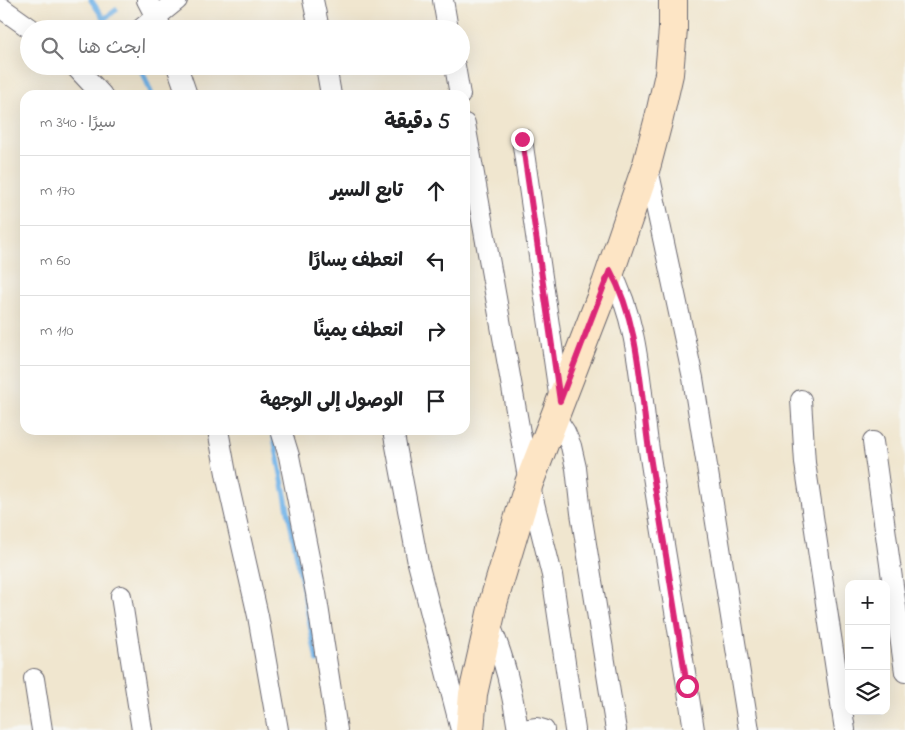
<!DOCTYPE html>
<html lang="ar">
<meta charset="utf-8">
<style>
:root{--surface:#fff;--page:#f2f2f2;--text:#202124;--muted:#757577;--line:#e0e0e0}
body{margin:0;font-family:"Indie Flower","Playpen Sans Arabic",sans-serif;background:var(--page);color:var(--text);direction:rtl}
.controls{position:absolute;right:15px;bottom:15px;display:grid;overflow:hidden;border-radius:10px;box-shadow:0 5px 20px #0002}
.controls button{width:45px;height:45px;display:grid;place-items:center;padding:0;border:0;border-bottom:1px solid var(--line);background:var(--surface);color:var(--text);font:25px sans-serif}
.stop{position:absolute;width:15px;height:15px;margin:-11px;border:4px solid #db2777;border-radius:50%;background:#fff}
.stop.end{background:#db2777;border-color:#fff;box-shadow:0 1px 5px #0008}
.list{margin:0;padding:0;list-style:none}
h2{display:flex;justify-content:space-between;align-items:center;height:65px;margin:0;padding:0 20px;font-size:21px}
h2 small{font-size:16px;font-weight:400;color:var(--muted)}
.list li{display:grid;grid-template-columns:32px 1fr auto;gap:15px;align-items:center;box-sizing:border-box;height:70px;padding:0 20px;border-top:1px solid var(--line)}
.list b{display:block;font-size:19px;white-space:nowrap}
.list em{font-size:16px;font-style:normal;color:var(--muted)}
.icon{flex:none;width:28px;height:28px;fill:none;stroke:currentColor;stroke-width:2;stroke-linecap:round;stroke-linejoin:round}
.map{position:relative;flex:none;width:905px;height:730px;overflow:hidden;direction:ltr}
.search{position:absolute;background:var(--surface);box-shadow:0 5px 20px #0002;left:20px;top:20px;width:450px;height:55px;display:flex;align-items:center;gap:12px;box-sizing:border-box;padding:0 18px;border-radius:28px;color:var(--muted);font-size:19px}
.panel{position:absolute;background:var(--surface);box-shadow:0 5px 20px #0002;left:20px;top:90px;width:450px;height:345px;border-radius:15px;direction:rtl}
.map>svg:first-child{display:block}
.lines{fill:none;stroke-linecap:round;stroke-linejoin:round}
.stream{stroke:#74b5e9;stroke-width:5}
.street-casing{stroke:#6a676f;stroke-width:22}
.secondary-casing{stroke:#6a676f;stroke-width:30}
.street{stroke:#fff;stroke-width:20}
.secondary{stroke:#fde5c5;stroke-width:28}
.route{stroke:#db2777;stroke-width:6}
</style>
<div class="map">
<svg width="905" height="730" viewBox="0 0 905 730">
<rect width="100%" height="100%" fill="#f6f6f2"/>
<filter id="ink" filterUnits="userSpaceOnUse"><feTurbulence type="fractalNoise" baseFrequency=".02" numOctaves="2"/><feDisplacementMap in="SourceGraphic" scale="10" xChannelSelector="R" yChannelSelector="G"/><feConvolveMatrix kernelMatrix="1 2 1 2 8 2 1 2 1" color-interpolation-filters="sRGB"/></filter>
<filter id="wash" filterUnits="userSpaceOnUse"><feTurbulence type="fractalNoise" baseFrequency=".0096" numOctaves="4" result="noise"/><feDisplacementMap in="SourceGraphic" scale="20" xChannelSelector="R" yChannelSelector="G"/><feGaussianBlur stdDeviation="1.12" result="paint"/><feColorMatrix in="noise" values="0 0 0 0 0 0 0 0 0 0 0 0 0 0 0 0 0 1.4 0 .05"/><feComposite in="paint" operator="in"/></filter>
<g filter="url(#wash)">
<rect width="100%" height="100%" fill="#f0e6cf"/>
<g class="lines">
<path class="stream" d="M91 0 111 29
M104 19 116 10
M137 66 144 75 152 95
M274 438 317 661"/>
</g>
</g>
<g filter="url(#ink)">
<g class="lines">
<g class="street-casing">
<path id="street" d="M147 0 162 29
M313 0 319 29
M443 0 448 29
M0 7 31 29
M141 29 177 0
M75 66 102 95
M177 66 187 95
M326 66 331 95
M455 66 460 95
M465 124 529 483 552 575 575 730
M522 139 560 401
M647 164 693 378 749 730
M610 270C640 325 640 390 649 450 663 543 680 637 694 730
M801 400 805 463 845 730
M554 415 565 432 571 446 576 468 581 513 616 730
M218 430 227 479 258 616 278 730
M281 430 289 456 316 593 337 730
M393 430 418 563 461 730
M873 442 905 672
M121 596 142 730
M489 623C505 659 512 691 518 730
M34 679 42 730
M522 730 537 728 544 730"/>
</g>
<g class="secondary-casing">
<path id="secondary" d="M470 730 473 694 494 600 529 483 606 284 647 164 659 118 669 74 673 29V0"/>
</g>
<use href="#street" class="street"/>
<use href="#secondary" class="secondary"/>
</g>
</g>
<g class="lines" filter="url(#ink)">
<path class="route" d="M522 139 560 401 610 270C640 325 640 390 649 450 661 529 675 607 687 686"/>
</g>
</svg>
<div class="controls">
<button>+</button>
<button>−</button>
<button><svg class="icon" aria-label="layers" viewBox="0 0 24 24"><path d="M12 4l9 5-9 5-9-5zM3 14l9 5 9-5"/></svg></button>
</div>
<div class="stop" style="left:687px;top:686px"></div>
<div class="stop end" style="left:522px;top:139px"></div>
<div class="search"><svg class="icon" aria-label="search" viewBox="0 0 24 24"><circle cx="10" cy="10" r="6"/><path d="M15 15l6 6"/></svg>ابحث هنا</div>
<section class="panel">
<h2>5 دقيقة<small>سيرًا · 340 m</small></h2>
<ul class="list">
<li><svg class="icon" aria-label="ahead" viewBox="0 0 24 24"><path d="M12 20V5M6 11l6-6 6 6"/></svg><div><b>تابع السير</b></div><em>170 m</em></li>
<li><svg class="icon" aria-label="left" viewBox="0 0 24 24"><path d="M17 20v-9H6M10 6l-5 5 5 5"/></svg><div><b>انعطف يسارًا</b></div><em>60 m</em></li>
<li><svg class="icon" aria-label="right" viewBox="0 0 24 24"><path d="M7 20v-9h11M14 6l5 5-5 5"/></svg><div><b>انعطف يمينًا</b></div><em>110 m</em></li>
<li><svg class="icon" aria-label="arrive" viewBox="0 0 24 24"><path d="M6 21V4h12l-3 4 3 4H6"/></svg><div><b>الوصول إلى الوجهة</b></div></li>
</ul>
</section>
</div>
